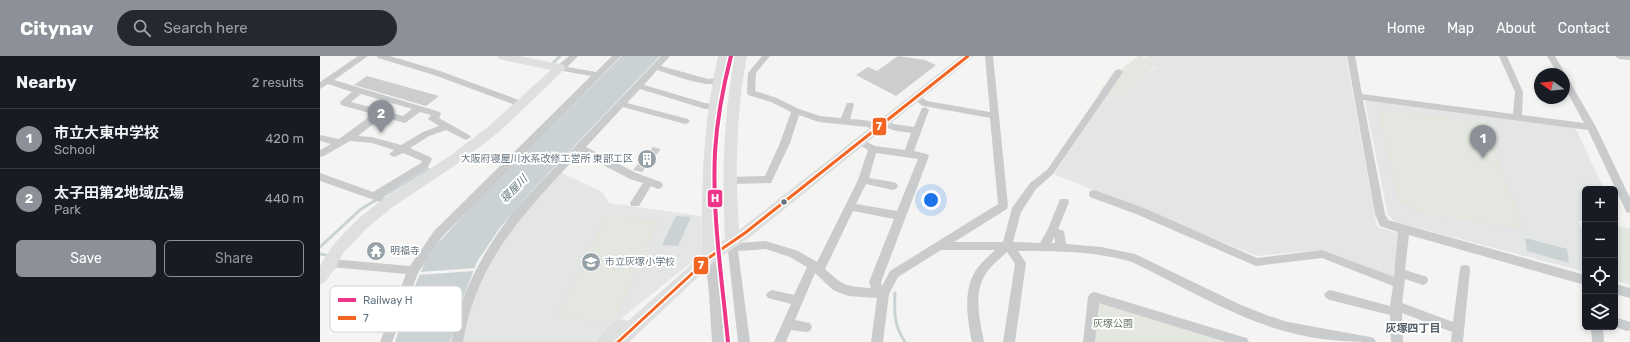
<!DOCTYPE html>
<meta charset="utf-8">
<style>
:root{--surface:#171b24;--page:#242831;--text:#f1f3f6;--muted:#9ea1a6;--line:#363941;--accent:#8c9099}
body{margin:0;font-family:Rubik,"Noto Sans JP",sans-serif;background:var(--page);color:var(--text)}
.controls{position:absolute;right:12px;bottom:12px;display:grid;overflow:hidden;border-radius:6px;box-shadow:0 2px 6px #0003}
.controls button{width:36px;height:36px;display:grid;place-items:center;padding:0;border:0;border-bottom:1px solid var(--line);background:var(--surface);color:var(--text);font:20px sans-serif}
.compass{position:absolute;left:1214px;top:12px;width:36px;height:36px;border-radius:50%;background:var(--surface);box-shadow:0 2px 6px #0003;rotate:285deg}
.you{position:absolute;left:611px;top:144px;width:14px;height:14px;margin:-10px;border:3px solid #fff;border-radius:50%;background:#1a73e8;box-shadow:0 0 0 6px #1a73e833}
.badge{display:grid;place-items:center;width:26px;height:26px;border-radius:50%;background:var(--accent);color:#fff;font-size:13px;font-weight:700}
.pin{position:absolute;translate:-50% -33px;filter:drop-shadow(0 1px 2px #0008)}
.pin::after{content:'';position:absolute;top:21px;width:14px;height:12px;background:inherit;clip-path:polygon(0 0,100% 0,50% 100%)}
.list{margin:0;padding:0;list-style:none}
h2{display:flex;justify-content:space-between;align-items:center;height:52px;margin:0;padding:0 16px;font-size:17px}
h2 small{font-size:13px;font-weight:400;color:var(--muted)}
.list li{display:grid;grid-template-columns:26px 1fr auto;gap:12px;align-items:center;box-sizing:border-box;height:60px;padding:0 16px;border-top:1px solid var(--line)}
.list b{display:block;font-size:15px;white-space:nowrap}
.list p{margin:0;font-size:13px;white-space:nowrap;color:var(--muted)}
.list em{font-size:13px;font-style:normal;color:var(--muted)}
.actions{display:flex;gap:8px;padding:12px 16px}
.actions a{flex:1;padding:9px 0;border:1px solid var(--accent);border-radius:6px;text-align:center;font-size:14px;color:var(--accent)}
.actions .main{background:var(--accent);color:#fff}
.icon{flex:none;width:22px;height:22px;fill:none;stroke:currentColor;stroke-width:2;stroke-linecap:round;stroke-linejoin:round}
.map{position:relative;flex:none;width:1310px;height:286px;overflow:hidden}
header{display:flex;align-items:center;gap:24px;box-sizing:border-box;height:56px;padding:0 20px;background:var(--accent);color:#fff}
header strong{font-size:19px}
nav{display:flex;gap:22px;margin-inline-start:auto;font-size:14px}
.search{width:280px;height:36px;background:var(--page);display:flex;align-items:center;gap:10px;box-sizing:border-box;padding:0 14px;border-radius:22px;color:var(--muted);font-size:15px}
main{display:flex}
aside{flex:1;background:var(--surface)}
.map>svg:first-child{display:block}
.built{fill:#e4e5e5}
.green{fill:#e4e6e0}
.water{fill:#cad2d4}
.pier{fill:#f4f4f2}
.lines{fill:none;stroke-linecap:round;stroke-linejoin:round}
.stream{stroke:#cad2d4;stroke-width:3}
.building{fill:#cccdcd}
.street{fill:#cacbcc;fill-rule:evenodd}
.secondary{fill:#dedfdf;fill-rule:evenodd}
.bus-1-casing{stroke:#fff;stroke-width:6}
.bus-1{stroke:#f26522;stroke-width:3}
.rail-1-casing{stroke:#fff;stroke-width:7}
.rail-1{stroke:#ee3689;stroke-width:4}
.bus-dot{fill:#657480;stroke:#fff;stroke-width:1.5}
.labels{text-anchor:middle;dominant-baseline:central;stroke-width:4;stroke-linejoin:round;paint-order:stroke}
.poi-label{font-size:10px;fill:#657480;stroke:#fff;text-anchor:start}
.park-label{font-size:10px;fill:#687864;stroke:#fff}
.water-label{font-size:11px;font-style:italic;fill:#61767d;stroke:#fff}
.neighbourhood-label{font-size:11px;font-weight:bold;fill:#535d66;stroke:#fff}
.key{fill:#fff;stroke:#d1d5d9;stroke-width:1}
.key-label{font-size:11px;fill:#657480}
.line-badge{stroke:#fff;stroke-width:1.5}
.badge-label{font-size:11px;text-anchor:middle;font-weight:bold;fill:#fff}
</style>
<header>
<strong>Citynav</strong>
<div class="search"><svg class="icon" aria-label="search" viewBox="0 0 24 24"><circle cx="10" cy="10" r="6"/><path d="M15 15l6 6"/></svg>Search here</div>
<nav><a>Home</a><a>Map</a><a>About</a><a>Contact</a></nav>
</header>
<main>
<aside>
<h2>Nearby<small>2 results</small></h2>
<ul class="list">
<li><span class="badge">1</span><div><b>市立大東中学校</b><p>School</p></div><em>420 m</em></li>
<li><span class="badge">2</span><div><b>太子田第2地域広場</b><p>Park</p></div><em>440 m</em></li>
</ul>
<div class="actions"><a class="main">Save</a><a>Share</a></div>
</aside>
<div class="map">
<svg width="1310" height="286" viewBox="0 0 1310 286">
<rect width="100%" height="100%" fill="#f4f4f2"/>
<path class="built" d="M827 0H1026L1057 171 1078 177 1075 222 1000 194 937 200 734 118 784 43 803 41 817 31 820 23 837 11 838 8 826 2Z
M1047 44 1255 71 1284 133H1265V165H1258L1265 180V216L1076 166 1068 159 1045 46Z
M240 116 282 136 289 147 381 160 382 198 298 265 277 286H142L156 232 194 167Z"/>
<path class="green" d="M818 0H822L839 8 820 23 817 31 802 41 784 43 779 39 780 35 795 14 799 15Z
M1057 52 1165 66 1204 173 1103 158 1078 144Z
M286 161 339 163 295 265 236 263Z
M1295 170 1310 172V229L1295 224Z
M777 244 912 286H773Z"/>
<path class="water" d="M302 0H340L204 143 179 173 157 206 142 244 130 286H75L87 249 105 206 119 186 162 139Z
M356 160 371 161 358 190 342 189Z
M1205 182 1247 193 1249 207 1207 195Z"/>
<path class="pier" d="M157 212 155 215 97 219 99 216Z"/>
<g class="lines">
<path class="stream" d="M232 8 240 0
M0 191 41 153 108 113
M0 198 6 199
M575 237C574 256 574 270 585 286"/>
</g>
<path class="building" d="M578 0 605 4 616 9 576 40 536 19 548 11 557 15Z
M47 20 119 40 106 50 34 29Z
M333 91 341 93 322 116 313 114Z"/>
<g class="lines">
<path class="street" d="M38 0H48L14 24 120 56 121 58 119 62 149 79 151 81 146 84 126 74 109 80 90 92 110 101 112 103 108 111 63 139 65 142 64 145 60 146 0 125V117L53 136 101 107 102 105 83 97 74 101 69 98 74 94 52 87 30 85 4 100 0 101V94L11 88 0 85V79L19 83 53 58 21 49 20 47 21 45 32 36 8 28 0 33V26ZM41 38 92 53 83 60 31 46ZM100 56 111 59 108 63 119 70 103 76 81 89 52 81 38 80 62 61 85 67Z
M57 0H70L120 15 204 46 205 48 204 50H198L114 19 58 2Z
M249 0H258L247 11 276 16 292 0H301L122 181 98 217 72 286H60L86 218 11 211 7 210 6 207 7 204 11 203 90 210 114 175 271 20 237 14 236 12 237 10Z
M341 0H350L341 10 388 23 398 22 402 25C393 35 350 18 337 14L324 29 385 47 397 48 398 50 397 52 385 53 320 33 307 47 368 63 370 65 368 67 365 68 303 51 266 91 316 117 341 126 343 129 341 132 338 133 331 130 319 150H311L310 147 323 127 310 123 260 97C205 156 157 203 143 286H131C140 235 165 193 196 152Z
M442 0H450L436 17 435 35 457 42 479 53 500 60 521 62 527 47H533L534 49 530 63C540 64 554 63 562 72L560 74 557 75 547 71 499 66 479 59 470 87 451 127 408 128 406 125 408 122 411 121 445 120 460 87 471 56 451 46 428 39 427 37 428 17Z
M665 0H673L688 150 687 153 634 186H683L692 152 710 127 727 114 796 14 799 13 803 16 733 118 716 133 701 156 693 186 720 187 727 175 739 146 740 143H748L749 146 738 173 744 175 746 188 781 191 815 198 921 249 949 260 968 266 1050 281 1054 282 1056 286C1026 286 997 284 968 276 917 263 860 229 812 206 775 195 736 195 698 195L706 207 695 286H683L695 208 687 196C680 203 670 210 665 219 653 238 660 265 664 286H652C647 262 642 230 659 210 664 204 670 199 675 194H621L578 221 569 238 563 286H551L557 242 528 240 513 234 495 217 475 264 490 267 492 271 490 275 486 276 471 274 466 286H454L471 248 448 242 446 239 448 236 452 234 474 239 487 211 470 201 446 193 418 195 430 286H418L407 186 408 183 412 182 416 183 417 187 446 185 478 195 497 206 538 124 548 94 535 86 537 84H543L555 90 585 94 591 77C580 75 567 75 559 66L561 64 564 63 574 68 594 71 602 52 605 51 609 54 594 95 607 98 609 100 561 226 562 230 570 215 678 148 670 62 604 50 601 49 593 41 597 38 607 45 670 56ZM556 97 598 103 577 155 536 148 546 128 573 134 576 133 578 130 576 127 573 126 549 122ZM533 155 574 163 549 226 551 232C525 230 525 231 505 213ZM735 181V187H731Z
M1027 0H1035L1042 38 1193 58 1195 36 1179 0H1187L1203 36 1202 59 1264 67 1244 30V18H1238L1227 0H1235L1276 71 1310 142V157L1306 156 1305 153 1268 74 1043 44 1065 158 1068 164 1265 219V229L1089 179 1085 214 1107 221 1108 224 1107 227 1103 229 1085 223 1082 247 1133 266 1140 213 1141 210 1145 209 1149 210 1150 213 1143 286H1131L1132 276 1082 257 1083 286H1071L1070 259 1010 244 1006 242 1004 239 1006 236 1010 234 1070 250 1073 230 1002 202 936 210 816 158 770 141 769 138 770 135 774 134 824 152 937 202 1002 194 1074 221 1078 176 1060 170 1055 158Z
M1295 0H1310V4L1299 3Z
M390 197 394 198 395 201 401 237 404 286H392L389 237 385 201 386 198Z
M1295 228 1310 232V242L1295 238Z
M774 236 923 281 927 282 929 286H906L779 247 775 286H763L768 241 770 238Z
M1295 261 1310 266V274L1307 275 1295 271Z
M1271 271H1283L1284 286H1272Z"/>
<path class="secondary" d="M177 0H200L244 9 246 12 179 76 140 106 74 150 48 171 23 197 16 211 5 226 0 228V210L13 189 38 163 64 142 130 100 169 70 231 14 183 4 179 3Z
M398 0H410C396 62 395 125 397 188L405 183C402 121 403 61 415 0H427C416 58 415 115 419 174L641 0H654L430 181 395 205 309 286H277C281 277 292 266 302 263L308 265 382 199C381 131 383 66 398 0Z"/>
<g class="bus-1-casing">
<path id="bus-1" d="M298 286 390 201 425 177 648 0"/>
</g>
<use href="#bus-1" class="bus-1"/>
<g class="rail-1-casing">
<path id="rail-1" d="M408 286C402 223 392 159 395 96 397 63 403 31 411 0"/>
</g>
<use href="#rail-1" class="rail-1"/>
</g>
<defs>
<g id="building-disc" transform="scale(1)"><circle r="9.5" fill="#97a1a8" stroke="#fff"/><path d="M-4-6H4V6H1V3H-1V6H-4ZM-2.5-4.3h1.7v1.8h-1.7ZM.8-4.3h1.7v1.8H.8ZM-2.5-1h1.7V.8h-1.7ZM.8-1h1.7V.8H.8Z" fill="#fff"/></g>
<g id="temple-disc" transform="scale(1)"><circle r="9.5" fill="#97a1a8" stroke="#fff"/><path d="M0-6L5-2H3V0L6.5 2.5H4V6H1.5V3h-3V6H-4V2.5H-6.5L-3 0V-2H-5Z" fill="#fff"/></g>
<g id="school-disc" transform="scale(1)"><circle r="9.5" fill="#97a1a8" stroke="#fff"/><path d="M0-5L7-2L0 1L-7-2ZM-4 1L0 2.5L4 1V4Q0 6-4 4Z" fill="#fff"/></g>
</defs>
<g fill-rule="evenodd">
<use href="#building-disc" x="327" y="103"/>
<use href="#temple-disc" x="56" y="195"/>
<use href="#school-disc" x="271" y="206"/>
</g>
<circle class="bus-dot" cx="464" cy="146" r="3.5"/>
<g class="labels">
<g class="poi-label">
<text x="313" y="103" text-anchor="end">大阪府寝屋川水系改修工営所 東部工区</text>
<text x="70" y="195">明福寺</text>
<text x="285" y="206">市立灰塚小学校</text>
</g>
<g class="park-label">
<text x="793" y="268">灰塚公園</text>
</g>
<g class="water-label">
<text transform="translate(194 133) rotate(-46)">寝屋川</text>
</g>
<g class="neighbourhood-label">
<text x="1093" y="272">灰塚四丁目</text>
</g>
</g>
<rect x="10" y="230" width="132" height="46" rx="6" class="key"/>
<rect x="18" y="242" width="18" height="4" fill="#ee3689"/>
<rect x="18" y="260" width="18" height="4" fill="#f26522"/>
<g class="key-label">
<text x="43" y="248">Railway H</text>
<text x="43" y="266">7</text>
</g>
<g class="line-badge">
<rect x="552" y="61" width="15" height="19" rx="4" fill="#f26522"/>
<rect x="387" y="133" width="16" height="19" rx="4" fill="#ee3689"/>
<rect x="373" y="200" width="16" height="19" rx="4" fill="#f26522"/>
</g>
<g class="badge-label">
<text x="559" y="74">7</text>
<text x="395" y="146">H</text>
<text x="381" y="213">7</text>
</g>
</svg>
<div class="controls">
<button>+</button>
<button>−</button>
<button><svg class="icon" aria-label="locate" viewBox="0 0 24 24"><circle cx="12" cy="12" r="6"/><path d="M12 2v4M12 18v4M2 12h4M18 12h4"/></svg></button>
<button><svg class="icon" aria-label="layers" viewBox="0 0 24 24"><path d="M12 4l9 5-9 5-9-5zM3 14l9 5 9-5"/></svg></button>
</div>
<svg class="compass" viewBox="-18 -18 36 36"><path d="M0-13l5 13h-10z" fill="#e53935"/><path d="M0 13l5-13h-10z" fill="#9ea1a6"/></svg>
<div class="you"></div>
<div class="pin badge" style="left:1163px;top:102px">1</div>
<div class="pin badge" style="left:61px;top:77px">2</div>
</div>
</main>
